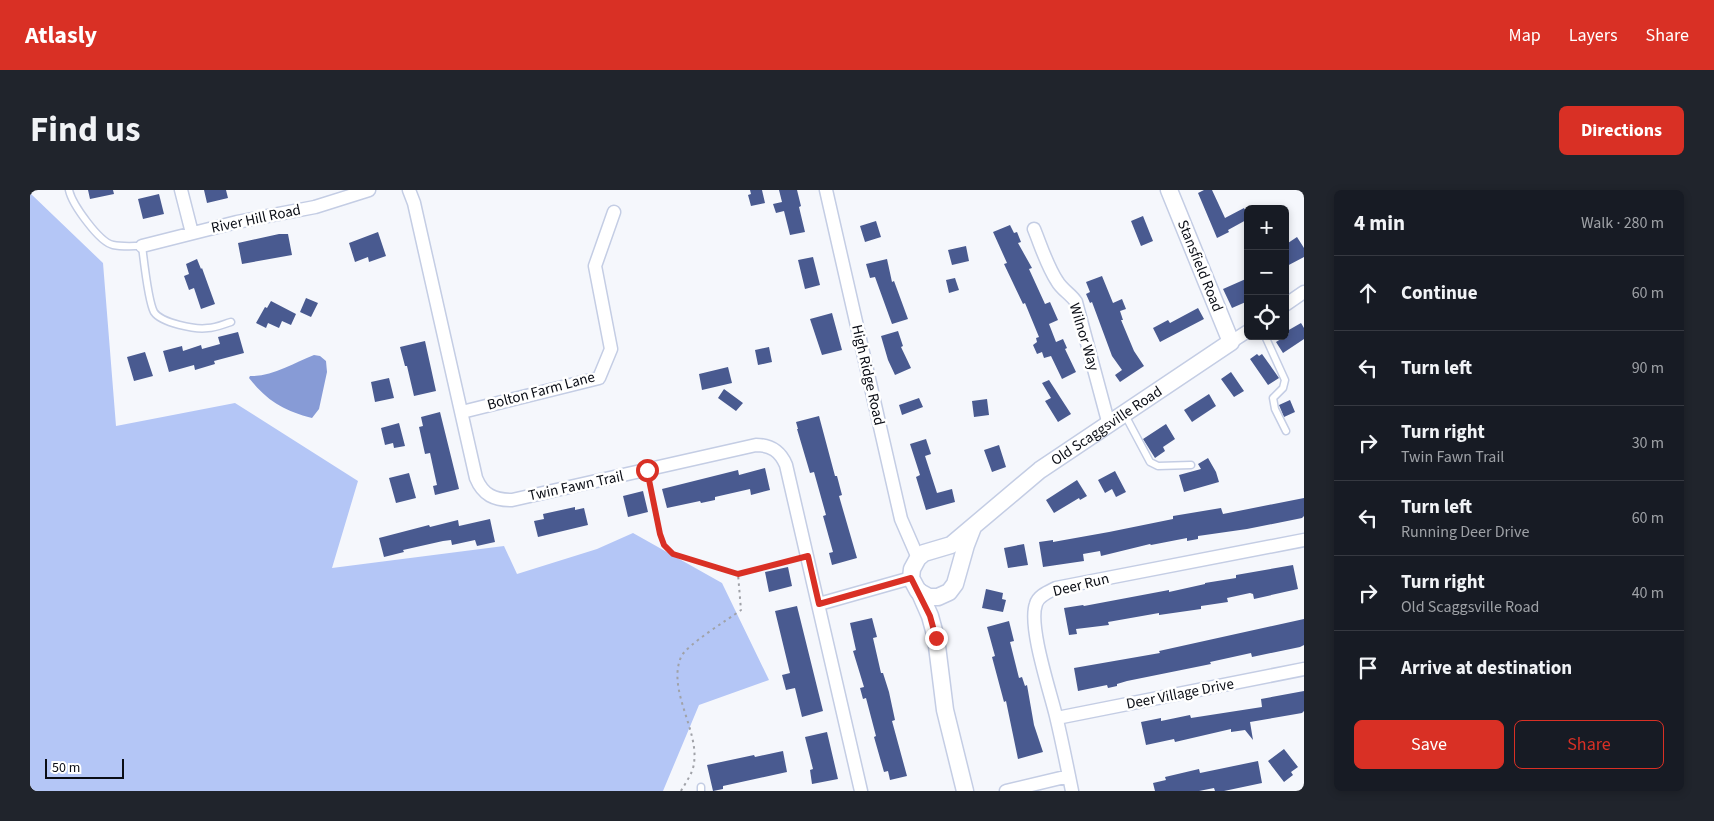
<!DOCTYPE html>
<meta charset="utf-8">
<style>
:root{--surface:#171b24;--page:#20242c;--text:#f1f3f6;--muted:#9ea1a6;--line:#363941;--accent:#d93025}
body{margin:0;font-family:"Source Sans 3",sans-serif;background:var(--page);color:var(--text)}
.controls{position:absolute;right:15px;top:15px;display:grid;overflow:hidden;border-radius:8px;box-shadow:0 2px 8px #0003}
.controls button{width:45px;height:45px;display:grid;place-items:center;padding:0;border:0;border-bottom:1px solid var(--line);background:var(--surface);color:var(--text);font:25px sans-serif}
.scale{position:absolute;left:15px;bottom:12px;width:79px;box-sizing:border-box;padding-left:5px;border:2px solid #0a0d15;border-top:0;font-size:14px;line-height:18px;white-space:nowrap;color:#0a0d15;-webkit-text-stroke:4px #fff;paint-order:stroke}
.stop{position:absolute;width:15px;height:15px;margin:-11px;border:4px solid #d93025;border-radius:50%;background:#fff}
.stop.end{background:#d93025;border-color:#fff;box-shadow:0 1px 5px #0008}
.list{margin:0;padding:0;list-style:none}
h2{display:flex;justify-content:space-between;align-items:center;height:65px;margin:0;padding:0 20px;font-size:21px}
h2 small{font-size:16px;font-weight:400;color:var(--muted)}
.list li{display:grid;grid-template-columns:32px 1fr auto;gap:15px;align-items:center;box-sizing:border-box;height:75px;padding:0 20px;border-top:1px solid var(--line)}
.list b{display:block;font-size:19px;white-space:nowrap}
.list p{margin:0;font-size:16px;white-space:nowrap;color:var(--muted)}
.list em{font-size:16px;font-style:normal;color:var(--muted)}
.actions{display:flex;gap:10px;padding:15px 20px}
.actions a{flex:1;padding:11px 0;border:1px solid var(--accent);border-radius:8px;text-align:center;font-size:18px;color:var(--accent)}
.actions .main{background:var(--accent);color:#fff}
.icon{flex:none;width:28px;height:28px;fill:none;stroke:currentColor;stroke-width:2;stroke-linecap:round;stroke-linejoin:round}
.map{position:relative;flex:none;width:1274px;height:601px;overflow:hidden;border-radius:8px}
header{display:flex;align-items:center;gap:30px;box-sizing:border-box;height:70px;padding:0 25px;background:var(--accent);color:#fff}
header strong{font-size:24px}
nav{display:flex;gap:28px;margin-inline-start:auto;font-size:18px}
.intro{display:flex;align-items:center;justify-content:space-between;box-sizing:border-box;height:120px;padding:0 30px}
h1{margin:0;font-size:35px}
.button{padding:12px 22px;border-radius:8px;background:var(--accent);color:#fff;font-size:18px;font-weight:700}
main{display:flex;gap:30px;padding:0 30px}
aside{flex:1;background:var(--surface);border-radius:8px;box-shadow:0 2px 8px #0003}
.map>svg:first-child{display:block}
.forest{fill:#b4c6f6}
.water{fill:#879bd6}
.building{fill:#495a90}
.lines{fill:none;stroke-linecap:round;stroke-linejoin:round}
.service-casing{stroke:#c4cde4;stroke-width:9}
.minor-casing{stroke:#c4cde4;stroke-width:15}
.tertiary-casing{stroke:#c4cde4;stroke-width:19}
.path{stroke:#a0a2a8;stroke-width:2;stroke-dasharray:2.5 4;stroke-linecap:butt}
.service{stroke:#fff;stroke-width:6}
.minor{stroke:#fff;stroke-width:12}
.tertiary{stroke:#fff;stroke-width:16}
.route{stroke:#d93025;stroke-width:6}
.labels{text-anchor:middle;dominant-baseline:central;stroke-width:5;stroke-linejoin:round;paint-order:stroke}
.street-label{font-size:15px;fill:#0a0d15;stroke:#fff}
</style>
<header>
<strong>Atlasly</strong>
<nav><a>Map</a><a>Layers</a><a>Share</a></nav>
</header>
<div class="intro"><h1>Find us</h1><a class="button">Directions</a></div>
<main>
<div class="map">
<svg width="1274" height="601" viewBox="0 0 1274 601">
<rect width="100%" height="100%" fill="#f5f7fc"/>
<path class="forest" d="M0 3 73 73 86 236 205 213 328 291 302 378 474 356 487 384 567 359 603 343 692 393 739 490 669 515 633 601H0Z"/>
<path class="water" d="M284 165 290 166 296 171 297 182 289 219 282 228C254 221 237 211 219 188L220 186C241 187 264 173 284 165Z"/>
<path class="building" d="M58 0H83L84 4 60 9Z
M174 0H196L198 8 177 13Z
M720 0H732L735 13 721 16 718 5 721 4Z
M749 0H767L771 16 769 17 775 42 760 45 754 21 746 23 743 14 752 12Z
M1174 0H1182L1195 28 1214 18 1218 25V29L1198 40 1199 42 1187 48 1168 3Z
M129 4 134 24 113 29 108 9Z
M1113 26 1123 51 1111 56 1101 31Z
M846 31 851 47 835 52 830 36Z
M980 35 984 43 987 42 991 52 988 53 1002 78 999 79 1015 114 1020 112 1028 130 1019 134 1026 152 1033 149 1037 158 1035 159 1046 182 1032 189 1021 166 1014 168 1012 162 1007 164 1003 155 1007 152 1006 148 1009 147 995 113 993 114 974 74 977 73 963 42Z
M348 42 356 66 339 72 338 67 325 72 319 53Z
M249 44H258L262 65 212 74 208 53Z
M1267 47 1274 58V67L1255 77V55Z
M936 56 939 71 922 75 918 60Z
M783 67 790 95 775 99 768 70Z
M167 69 171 79 172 78 185 114 171 119 164 98 159 100 154 86 159 84 156 74Z
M857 69 862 92 864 91 878 129 862 134 845 87 840 88 836 74Z
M1072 86 1083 113 1092 109 1096 119 1090 121 1093 130H1091L1104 161 1114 176 1090 192 1085 185 1092 180 1082 166 1062 112 1060 113 1056 104 1060 102 1056 92Z
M925 88 929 100 919 103 916 90Z
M1218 88V111L1202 118 1193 99Z
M276 108 288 113 281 127 270 122Z
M241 111 266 124 261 135 252 131 249 138 238 133 236 138 226 133 235 117 237 118Z
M1168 118 1174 129 1130 152 1123 138 1138 130 1140 133Z
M802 123 812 160 792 165 780 129Z
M1271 133 1274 138V149L1253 163 1246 152 1259 144 1257 141Z
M868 141 873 156 871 157 881 178 865 185 858 170 851 146Z
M208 142 214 163 184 171 185 174 165 180 164 175 139 182 133 161 152 156 153 161 171 155 172 159 190 154 188 147Z
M395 151 406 201 384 206 377 176H375L370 157Z
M739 157 742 172 728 175 725 160Z
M115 162 123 186 104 191 97 167Z
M1227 164 1229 166 1232 164 1249 188 1238 195 1220 169Z
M698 177 702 193 672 200 669 184Z
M1201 182 1214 201 1204 207 1191 189Z
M359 188 364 208 345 212 341 192Z
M1019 190 1041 224 1028 232 1015 211 1021 208 1012 193Z
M694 199 713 213 706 221 688 208Z
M1179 204 1186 216 1162 232 1154 220Z
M889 208 893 217 872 225 869 215Z
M957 209 959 225 944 227 942 211Z
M1260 210 1265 222 1254 227 1249 215Z
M410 222 429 299 405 305 403 296 407 295 405 286 400 263 395 264 389 237 393 236 391 227Z
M789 226 805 286H807L812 305 809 306 827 368 802 375 799 363 803 362 793 326 796 325 784 282 780 283 767 239H768L766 232Z
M369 233 375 256 364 258 363 253 355 255 351 238Z
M1136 234 1145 249 1133 257 1135 261 1125 268 1113 249Z
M896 249 901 264 895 266 907 303 922 299 925 312 896 320 886 287 890 285 880 254Z
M969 255 976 277 962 282 954 260Z
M1178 268 1186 282 1189 292 1154 302 1149 285 1171 279 1168 274Z
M735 278 740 300 721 305 720 299 685 307V310L671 313 670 311 637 318 632 299 708 280 709 285Z
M1085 281 1096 302 1086 307 1082 299 1075 303 1068 290Z
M379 283 386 308 366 313 359 288Z
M1047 290 1057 306 1050 310 1049 308 1024 323 1016 310Z
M613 301 618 322 598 327 593 306Z
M1274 308V326L1272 328 1217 339 1168 346V349L1157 351V348L1121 355 1120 354 1071 366 1070 361 1053 364 1054 371 1013 377 1009 352 1023 350V352L1079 342 1143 329V326L1191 318 1193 324Z
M545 317V320L554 318 558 335 508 347 504 331 514 329 513 324Z
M460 329 465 352 447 356 445 350 422 355 421 350 413 351 373 360 374 362 354 367 349 348 399 335 400 337 428 330 429 336Z
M994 354 998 375 978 378 974 358Z
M1263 375 1268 399 1224 409 1223 404 1220 403 1197 408 1198 412 1171 416V419L1129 425V423L1078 432 1079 435 1046 439 1047 444 1039 445 1034 418 1053 415 1054 416 1139 400V402L1175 394V393L1206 388V385Z
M758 377 762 396 739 402 735 382Z
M956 399 973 403 972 409 976 410 973 422 952 418Z
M767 416 793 521 772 527 765 498 756 500 752 485 760 483 759 479 745 421Z
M842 428 847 447 843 448 851 483H853L859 502 865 530 862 531 877 586 860 590 858 581 854 582 844 547 846 546 836 508 833 509 830 498 834 497 823 461 826 460 820 433Z
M1274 429V455L1270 457 1222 467 1221 463 1180 472 1181 474 1097 491 1087 494V496L1078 498 1077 495 1048 501 1044 478 1130 463 1129 461Z
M979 431 984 451 980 452 989 488 992 487 995 496 997 495 1004 535 1013 562 988 569 976 511 974 512 962 467 965 466 957 437Z
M1274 501V521L1272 523 1220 532 1223 550 1215 540 1201 542V539L1145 552 1144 549 1116 555 1111 532 1131 528V531L1160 525 1161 528 1232 517 1231 509Z
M797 542 808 589 782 594 780 580 783 579 775 547Z
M1254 559 1268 577 1261 582 1263 585 1254 592 1238 571Z
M753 561 757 582 693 596V599L683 601 677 575 724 565 725 567Z
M1228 571 1232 593 1194 601H1185L1184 598 1169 601H1125L1123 593 1136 590 1135 587 1169 579 1170 583Z"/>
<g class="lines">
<g class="service-casing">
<path id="service" d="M39 0C42 14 69 52 83 55 92 57 103 56 112 56 114 71 118 111 124 122 131 133 166 140 178 138 186 138 194 134 201 132
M1235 146 1255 190 1253 198 1243 208 1245 219 1256 241
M1095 225 1120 272 1128 276 1161 275
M671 601V597"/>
</g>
<g class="minor-casing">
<path id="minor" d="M151 0 162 43
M379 0 384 13 446 288C453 305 464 310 482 310L726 255C741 255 750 261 756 275L831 601
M796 0 871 329 888 368
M1004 39C1011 56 1017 76 1027 91 1032 100 1041 104 1046 112L1079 235
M112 56 207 32 285 17 339 0
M1255 115 1274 102
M1201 152 1218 141
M432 222 569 188 581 159 565 76 584 22
M789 414 881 388
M1027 528 1274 479
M976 601 1039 586
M1042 601C1037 576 1032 551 1026 526 1020 501 998 436 1006 414 1008 406 1018 402 1026 398L1274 350"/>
</g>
<g class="tertiary-casing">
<g id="tertiary">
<path id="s1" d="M943 337 936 355 925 394 919 402 908 407H899L888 401 881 388 882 379 888 368 894 363 921 355 1010 280 1201 152 1139 0"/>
<path d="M889 401 900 426 906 448 915 520 935 601"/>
</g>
</g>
<path class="path" d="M619 292C622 307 626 344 635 356 646 369 690 378 708 384
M651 601C656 592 663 583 664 573 669 540 637 500 651 467 656 455 699 429 711 420L708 384 765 369"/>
<use href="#service" class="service"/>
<use href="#minor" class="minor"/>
<use href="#tertiary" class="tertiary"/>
</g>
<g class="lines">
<path class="route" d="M617 280 630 344 634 355 643 364 708 384 778 366 789 414 881 388 900 426 906 448"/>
</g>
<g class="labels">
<g class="street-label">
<text transform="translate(226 29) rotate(-12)">River Hill Road</text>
<text transform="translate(1170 76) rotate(68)">Stansfield Road</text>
<text transform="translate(1054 147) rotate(73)">Wilnor Way</text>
<text transform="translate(838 185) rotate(77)">High Ridge Road</text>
<text transform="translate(511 201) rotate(-15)">Bolton Farm Lane</text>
<text stroke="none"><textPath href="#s1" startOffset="372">Old Scaggsville Road</textPath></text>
<text transform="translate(546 296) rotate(-12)">Twin Fawn Trail</text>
<text transform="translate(1051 395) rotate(-14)">Deer Run</text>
<text transform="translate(1150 504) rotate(-11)">Deer Village Drive</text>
</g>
</g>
</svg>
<div class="controls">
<button>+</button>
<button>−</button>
<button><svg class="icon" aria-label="locate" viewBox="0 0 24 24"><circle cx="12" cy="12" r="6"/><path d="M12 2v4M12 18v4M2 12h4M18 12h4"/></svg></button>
</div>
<div class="scale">50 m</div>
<div class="stop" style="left:617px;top:280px"></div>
<div class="stop end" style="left:906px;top:448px"></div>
</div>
<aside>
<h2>4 min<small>Walk · 280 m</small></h2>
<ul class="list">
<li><svg class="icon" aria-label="ahead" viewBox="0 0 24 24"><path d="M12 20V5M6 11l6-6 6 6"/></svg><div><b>Continue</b></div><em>60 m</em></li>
<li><svg class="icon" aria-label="left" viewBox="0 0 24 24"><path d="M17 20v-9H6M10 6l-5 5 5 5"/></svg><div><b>Turn left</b></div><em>90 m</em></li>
<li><svg class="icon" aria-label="right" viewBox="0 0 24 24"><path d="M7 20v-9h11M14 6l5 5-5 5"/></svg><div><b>Turn right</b><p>Twin Fawn Trail</p></div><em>30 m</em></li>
<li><svg class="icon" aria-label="left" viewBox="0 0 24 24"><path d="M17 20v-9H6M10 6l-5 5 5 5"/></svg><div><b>Turn left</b><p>Running Deer Drive</p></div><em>60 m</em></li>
<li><svg class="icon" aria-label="right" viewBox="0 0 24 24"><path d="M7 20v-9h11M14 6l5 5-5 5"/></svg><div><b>Turn right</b><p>Old Scaggsville Road</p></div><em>40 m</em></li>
<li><svg class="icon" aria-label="arrive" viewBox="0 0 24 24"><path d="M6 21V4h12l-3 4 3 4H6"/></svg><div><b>Arrive at destination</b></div></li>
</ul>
<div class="actions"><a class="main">Save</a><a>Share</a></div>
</aside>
</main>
